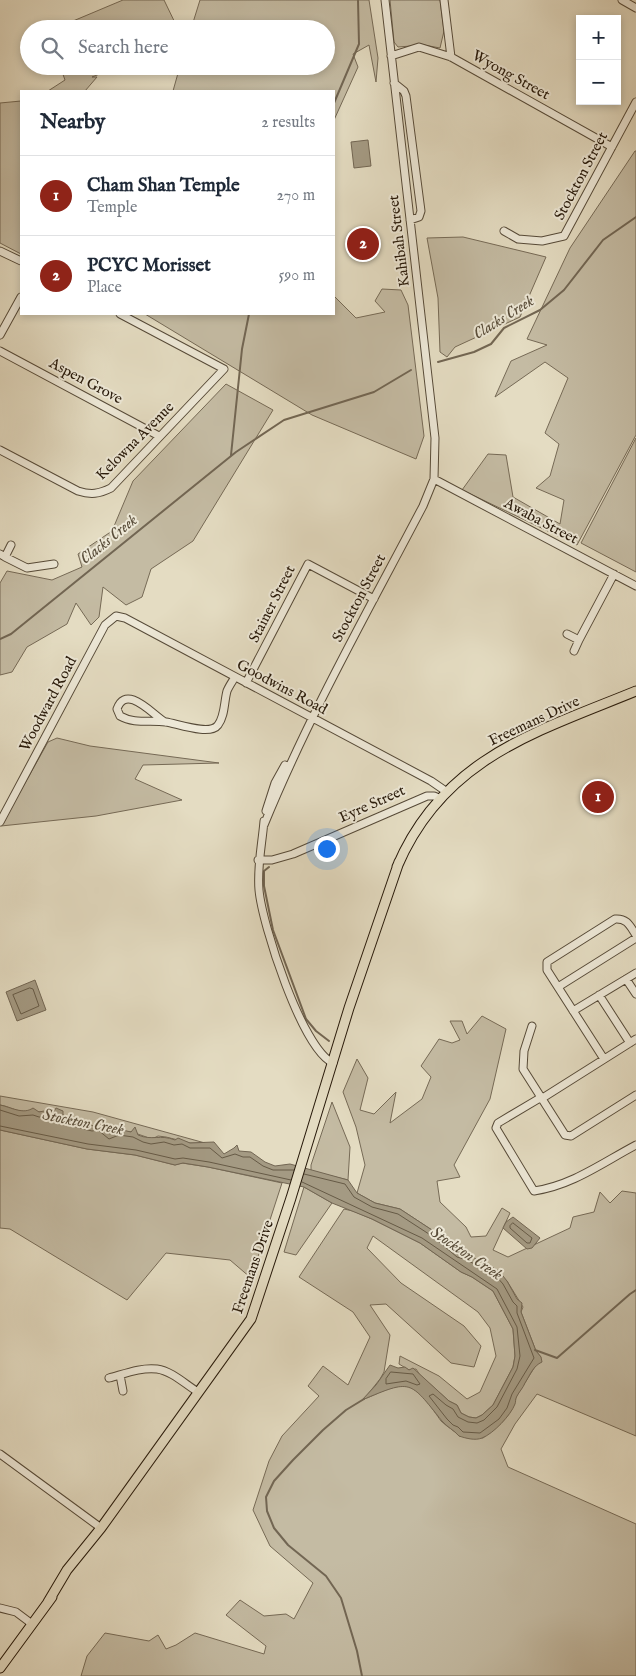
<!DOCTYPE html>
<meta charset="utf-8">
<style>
:root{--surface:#fff;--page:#f6f6f7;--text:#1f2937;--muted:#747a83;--line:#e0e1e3;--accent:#8f2418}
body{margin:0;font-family:"IM FELL English",serif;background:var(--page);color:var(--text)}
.controls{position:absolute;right:15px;top:15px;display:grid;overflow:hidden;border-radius:0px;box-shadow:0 2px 8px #0003}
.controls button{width:45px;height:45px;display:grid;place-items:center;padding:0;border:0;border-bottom:1px solid var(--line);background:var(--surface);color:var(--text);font:25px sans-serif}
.you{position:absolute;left:326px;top:848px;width:18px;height:18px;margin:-12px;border:4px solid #fff;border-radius:50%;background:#1a73e8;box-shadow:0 0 0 8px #1a73e833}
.badge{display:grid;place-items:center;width:32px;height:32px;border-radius:50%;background:var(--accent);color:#fff;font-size:16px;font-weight:700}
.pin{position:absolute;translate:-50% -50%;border:2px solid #fff;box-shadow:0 1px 5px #0006}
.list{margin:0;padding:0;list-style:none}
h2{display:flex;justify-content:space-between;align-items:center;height:65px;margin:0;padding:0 20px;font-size:21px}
h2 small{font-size:16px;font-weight:400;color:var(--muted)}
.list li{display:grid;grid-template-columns:32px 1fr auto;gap:15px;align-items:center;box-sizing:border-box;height:80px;padding:0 20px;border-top:1px solid var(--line)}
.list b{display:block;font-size:19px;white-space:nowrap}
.list p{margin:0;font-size:16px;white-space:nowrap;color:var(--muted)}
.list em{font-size:16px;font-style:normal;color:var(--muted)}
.icon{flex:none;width:28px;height:28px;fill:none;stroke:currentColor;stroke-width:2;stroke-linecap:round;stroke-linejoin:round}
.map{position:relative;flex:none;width:636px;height:1676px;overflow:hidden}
.search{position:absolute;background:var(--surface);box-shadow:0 2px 8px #0003;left:20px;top:20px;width:315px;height:55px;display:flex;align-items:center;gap:12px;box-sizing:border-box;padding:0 18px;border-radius:28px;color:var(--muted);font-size:19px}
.panel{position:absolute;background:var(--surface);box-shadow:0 2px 8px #0003;left:20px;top:90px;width:315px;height:225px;border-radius:0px}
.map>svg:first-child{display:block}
.green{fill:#c4bba3;stroke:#766a56}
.water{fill:#a49a83;stroke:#726653}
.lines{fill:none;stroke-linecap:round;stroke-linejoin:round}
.shore{stroke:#665a46;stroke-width:1}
.stream{stroke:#726653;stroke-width:2}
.minor-casing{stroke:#564a38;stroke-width:9}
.major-casing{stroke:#27190a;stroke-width:11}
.minor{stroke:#ede8d7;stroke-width:7}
.major{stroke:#e4dcc2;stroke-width:9}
.labels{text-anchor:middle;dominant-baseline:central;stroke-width:4;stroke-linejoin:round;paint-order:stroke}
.street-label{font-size:15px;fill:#27190a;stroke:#ede8d7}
.water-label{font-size:16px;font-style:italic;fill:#594d3a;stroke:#ede8d7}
</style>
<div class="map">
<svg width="636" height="1676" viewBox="0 0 636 1676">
<rect width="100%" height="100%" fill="#e4dcc2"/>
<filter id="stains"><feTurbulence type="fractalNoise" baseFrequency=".004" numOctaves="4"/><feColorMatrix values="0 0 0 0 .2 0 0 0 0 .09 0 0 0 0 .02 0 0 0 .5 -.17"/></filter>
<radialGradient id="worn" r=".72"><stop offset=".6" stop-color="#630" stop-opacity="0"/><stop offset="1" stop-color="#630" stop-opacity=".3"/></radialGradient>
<path class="green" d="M123 0H164L178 29H54Z
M200 0H369L378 58 376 82 369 45 353 54 358 67 334 120V91H173L180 66H326V29H191Z
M390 0H440L444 31 440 48 424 45 398 47 394 42Z
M60 66H120L92 77H97L85 91H48L65 80Z
M21 101V254L0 243V103Z
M635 151H636V435L577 545 462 490 488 454 506 455 513 497 560 524 564 500 536 488 550 476 559 444 545 433 568 378 545 362 495 397 511 361 547 345 527 339 570 248Z
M463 237 546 257 520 317 455 347 447 357 440 352 438 298 427 238Z
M382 289 401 290 408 305 424 436 416 459 312 415 145 314H334V296L356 318 385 312 375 301Z
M226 384 273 410 193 541 151 569 142 597 126 605 103 587 99 617 91 625 76 603 67 624 27 647 12 672 0 675V583L7 571 52 580 82 567 78 554 112 531 133 481Z
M636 438V572L581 543Z
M57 738 90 746 219 763 143 765 135 779 182 800 96 816 1 826 48 742Z
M482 1016 506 1029 490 1099 454 1165 460 1177 437 1181 440 1202 466 1227 471 1237 486 1236 502 1208 510 1213 493 1250 508 1257 570 1228 573 1217 594 1212 600 1192 610 1203 622 1191 636 1193V1436L537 1394 515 1424 501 1449 508 1467 636 1524V1676H81L87 1656 105 1633 149 1641 158 1635 166 1649 176 1645 195 1633 264 1654 266 1646 226 1615 240 1600 264 1616 286 1614 294 1619 313 1583 270 1546 253 1510 269 1461 282 1436 319 1396 308 1386 323 1366 348 1385 370 1337 353 1312 299 1277 344 1209 353 1211 372 1219 420 1243 461 1272 472 1277 493 1291 513 1329 515 1356 513 1367 493 1405 482 1415 476 1418 469 1417 461 1413 457 1405 449 1401 420 1375 416 1369 409 1370 399 1364 400 1356 439 1376 467 1399 480 1392 496 1356 490 1328 478 1312 373 1236 367 1248 401 1283 464 1326 481 1346 474 1367 451 1363 386 1304 370 1305 390 1335 384 1372 380 1379 364 1399C376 1395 391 1385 405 1386 419 1387 433 1410 441 1421 447 1427 454 1430 459 1436L483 1438C497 1427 513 1416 516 1397L541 1357 536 1351 521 1312 523 1307 507 1281 469 1255 460 1253 435 1232 400 1209 375 1203 357 1193 365 1165 356 1127 343 1092 357 1059 368 1078 360 1110 374 1114 396 1092 390 1123 422 1099 431 1077 421 1066 439 1039 452 1043 460 1040 450 1021H462L467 1034Z
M0 1096 93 1112 205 1143H190L166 1137 158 1136 152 1139 132 1132 123 1131 110 1134C93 1123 70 1124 56 1109L53 1114C42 1110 31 1113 20 1111 14 1110 7 1106 0 1105Z
M332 1102 350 1147 348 1180 311 1171V1165Z
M0 1130 87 1149 135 1155 175 1165 182 1163 208 1167 282 1183 251 1278 230 1260 166 1253 127 1300 10 1229 0 1228Z
M304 1187 332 1203 296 1255 284 1252Z"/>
<path class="water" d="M368 140 371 166 354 168 351 142Z
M35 980 46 1010 17 1021 6 992Z
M0 1105C11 1107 23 1115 33 1108L39 1112 44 1111 53 1113 56 1108 63 1111V1116L78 1123 90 1124 93 1126 100 1123 104 1131 110 1134 118 1129 131 1132 135 1127 138 1135C152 1141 160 1134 175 1140L178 1138 190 1143 214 1142 224 1154 234 1148 237 1145 239 1151 251 1152 265 1162 275 1166 290 1164 348 1180 357 1193 375 1203 400 1209 435 1232 460 1253 469 1255 499 1271 507 1281 517 1299 522 1303 521 1312 536 1351 541 1357 542 1362C533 1366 530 1375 525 1383 523 1388 519 1392 517 1396 515 1399 516 1402 515 1404 511 1415 493 1434 482 1438 475 1441 465 1438 459 1436 454 1430 447 1427 442 1421 409 1380 412 1379 362 1400L376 1385 390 1365 398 1368 405 1367 409 1370 413 1368 449 1401 457 1405 461 1413 469 1417 476 1418 482 1415 493 1405 513 1367 515 1356 513 1329 493 1291 472 1277 461 1272 420 1243 372 1219 332 1203 304 1187 208 1167 183 1163 175 1165 135 1155 87 1149 0 1130Z
M513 1217 540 1238 532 1248 527 1249 503 1228 506 1222Z"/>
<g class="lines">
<path class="shore" d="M30 988 33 989 39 1006 21 1014 13 995Z
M0 1110 19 1116 33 1115 39 1117H57L76 1127 92 1131 98 1130 109 1139 119 1135 133 1137 143 1142 151 1144 164 1142 174 1145 182 1144 190 1148H210L222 1158 235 1154 243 1157H250L263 1166 273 1170H294
M0 1126 88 1144 136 1150 175 1159 183 1158 209 1162 291 1180
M302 1182 422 1238 497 1289 517 1327 520 1356 517 1369 497 1407 484 1420 477 1423 468 1422 458 1417 453 1409 446 1405 433 1394 429 1396 447 1419 453 1425 458 1427 463 1432 480 1433 499 1419 507 1408 512 1394 534 1358 517 1313V1306L513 1302 503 1284 496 1276 467 1260 457 1257 432 1236 398 1214 372 1207 354 1197 345 1184 304 1174
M513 1223 532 1238 530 1243H527L510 1228V1226Z
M391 1372 413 1374 420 1384 417 1385 406 1381 386 1384V1379Z"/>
<path class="stream" d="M334 103 359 44 358 0
M438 362 474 352 491 344 504 328 540 310 564 290 603 240 636 217
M231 455 242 349 249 314
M0 639 11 634 236 452 284 420 374 392 411 370
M269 867 264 871V886L273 930 306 1019 316 1031 329 1041
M535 1350 557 1358 630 1294 636 1290
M362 1676 357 1651 341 1598 326 1576 288 1545 274 1528 267 1511 266 1497 274 1481 293 1460 323 1430 346 1410 364 1399"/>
<g class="minor-casing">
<path id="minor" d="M444 0 451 57
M622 0 636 8
M391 56 419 47 451 57 612 147
M394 83 404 91 406 96 421 211 419 217 410 220
M504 231 518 239 542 241 564 236 636 102
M0 251 21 261
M0 335 21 297
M0 351 159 436
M0 450 78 491C91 495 99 494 111 488L224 369 120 314
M434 479 636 586
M0 554 5 557 11 545
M5 557 27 568 54 564
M567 634 579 640 614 574
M574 651 579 640
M246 683 308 564 374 599
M165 722C153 715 126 683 117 709L120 716C134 724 150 720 166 722 178 724 210 736 218 725 225 716 224 702 227 691 229 686 232 682 235 677
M266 811 275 783 285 765
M264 821C262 845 257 866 259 890 262 924 302 1049 333 1063
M0 822 105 625 116 616 125 618 431 781 447 792
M264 825C309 715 368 611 423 506L434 479 435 438 385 0
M258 860H272L293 854 427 796H434L441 799
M626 979 636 994
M558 987 636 938
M599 995 630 1043
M573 1011 636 973
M532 1026 524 1051 523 1069 565 1135 571 1136 636 1095
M604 1059 547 970V962L615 919C627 918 630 926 636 935
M540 1098 498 1123 496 1128 534 1191C573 1185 602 1163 636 1145
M541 1099 636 1039
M120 1375 123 1391
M109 1378C124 1374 141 1367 157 1369 172 1371 186 1385 198 1392
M0 1454 101 1528
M0 1608 16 1612 32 1624"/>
</g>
<g class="major-casing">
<path id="major" d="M397 867C443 758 536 732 636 691
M48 1602 67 1570 101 1528 251 1319 291 1198 349 1008 399 862
M0 1668 52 1597"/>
</g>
<use href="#minor" class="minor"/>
<use href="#major" class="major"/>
</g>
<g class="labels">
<g class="street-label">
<text transform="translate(511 75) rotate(29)">Wyong Street</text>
<text transform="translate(581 176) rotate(-62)">Stockton Street</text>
<text transform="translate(399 241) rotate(-97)">Kahibah Street</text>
<text transform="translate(86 381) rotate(28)">Aspen Grove</text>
<text transform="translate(135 441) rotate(-45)">Kelowna Avenue</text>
<text transform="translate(541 521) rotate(28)">Awaba Street</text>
<text transform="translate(359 598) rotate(-62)">Stockton Street</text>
<text transform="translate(272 604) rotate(-63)">Stainer Street</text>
<text transform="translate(282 687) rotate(28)">Goodwins Road</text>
<text transform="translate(48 704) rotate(-62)">Woodward Road</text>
<text transform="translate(534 721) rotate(-25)">Freemans Drive</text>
<text transform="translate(372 804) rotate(-24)">Eyre Street</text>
<text transform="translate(253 1267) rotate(-71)">Freemans Drive</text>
</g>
<g class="water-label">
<text transform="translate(504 318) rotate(-32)">Clacks Creek</text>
<text transform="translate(109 540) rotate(-39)">Clacks Creek</text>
<text transform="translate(83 1123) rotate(11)">Stockton Creek</text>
<text transform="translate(466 1254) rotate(34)">Stockton Creek</text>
</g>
</g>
<rect width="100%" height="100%" filter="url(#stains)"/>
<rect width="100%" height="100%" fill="url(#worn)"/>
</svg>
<div class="controls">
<button>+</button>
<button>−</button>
</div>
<div class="you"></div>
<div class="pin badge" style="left:598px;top:797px">1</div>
<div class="pin badge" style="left:363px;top:244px">2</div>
<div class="search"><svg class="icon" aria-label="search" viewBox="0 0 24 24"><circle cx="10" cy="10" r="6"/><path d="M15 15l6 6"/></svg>Search here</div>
<section class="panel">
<h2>Nearby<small>2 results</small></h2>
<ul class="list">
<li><span class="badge">1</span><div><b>Cham Shan Temple</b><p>Temple</p></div><em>270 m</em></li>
<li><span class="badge">2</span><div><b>PCYC Morisset</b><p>Place</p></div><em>590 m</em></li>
</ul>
</section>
</div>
